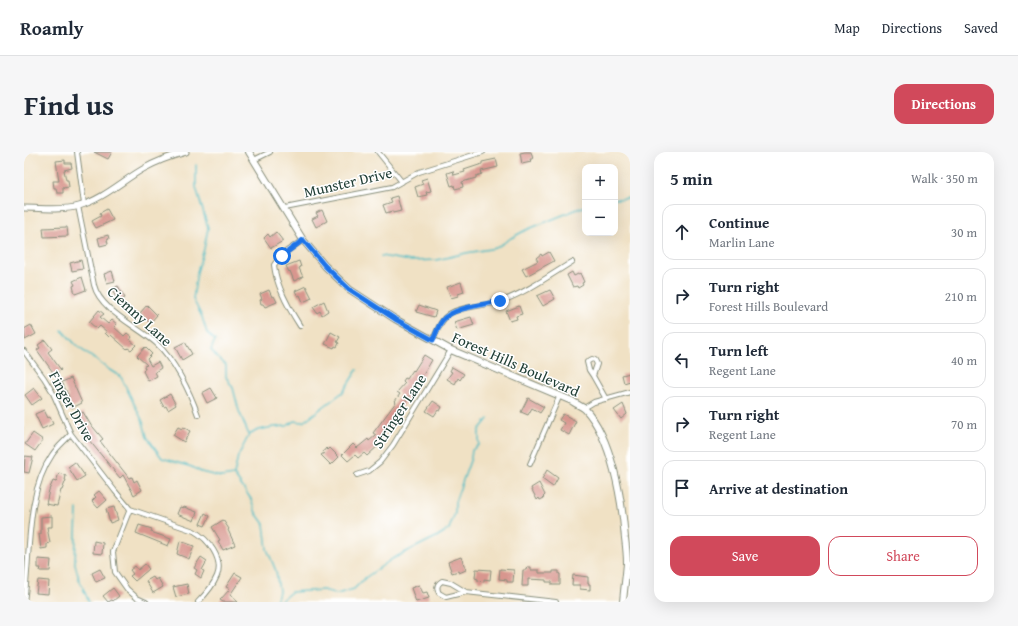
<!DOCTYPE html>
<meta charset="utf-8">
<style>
:root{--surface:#fff;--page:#f6f6f7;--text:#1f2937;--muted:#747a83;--line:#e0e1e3;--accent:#d1495b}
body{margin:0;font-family:"Gentium Book Plus",serif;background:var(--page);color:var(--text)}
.controls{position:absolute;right:12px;top:12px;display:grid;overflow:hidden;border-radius:8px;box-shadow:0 4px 16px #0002}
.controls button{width:36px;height:36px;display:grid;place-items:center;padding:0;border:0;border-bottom:1px solid var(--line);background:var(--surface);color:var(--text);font:20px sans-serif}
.stop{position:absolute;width:12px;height:12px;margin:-9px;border:3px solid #1a73e8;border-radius:50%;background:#fff}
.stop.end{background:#1a73e8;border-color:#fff;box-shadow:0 1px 4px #0008}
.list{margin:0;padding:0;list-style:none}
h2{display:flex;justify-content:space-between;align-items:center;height:52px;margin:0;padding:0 16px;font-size:17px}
h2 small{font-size:13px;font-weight:400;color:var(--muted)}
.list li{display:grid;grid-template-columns:26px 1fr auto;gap:12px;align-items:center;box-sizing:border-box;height:56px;margin:0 8px 8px;padding:0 8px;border:1px solid var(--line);border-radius:12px}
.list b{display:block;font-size:15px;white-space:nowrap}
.list p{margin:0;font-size:13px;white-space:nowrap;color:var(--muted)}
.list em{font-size:13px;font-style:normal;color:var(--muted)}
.actions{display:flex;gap:8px;padding:12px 16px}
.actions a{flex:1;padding:9px 0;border:1px solid var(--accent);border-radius:12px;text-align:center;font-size:14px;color:var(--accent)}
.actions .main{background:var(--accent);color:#fff}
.icon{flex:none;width:22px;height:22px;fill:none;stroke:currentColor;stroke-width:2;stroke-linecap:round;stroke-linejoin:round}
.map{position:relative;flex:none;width:606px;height:450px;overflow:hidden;border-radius:12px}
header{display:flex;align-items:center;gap:24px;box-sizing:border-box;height:56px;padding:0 20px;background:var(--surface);border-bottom:1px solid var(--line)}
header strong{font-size:19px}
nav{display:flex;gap:22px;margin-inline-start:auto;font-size:14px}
.intro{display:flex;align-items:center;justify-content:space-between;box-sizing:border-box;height:96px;padding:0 24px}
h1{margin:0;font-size:28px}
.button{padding:10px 18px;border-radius:12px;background:var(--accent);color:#fff;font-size:14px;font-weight:700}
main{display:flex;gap:24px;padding:0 24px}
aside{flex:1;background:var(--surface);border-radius:12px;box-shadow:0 4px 16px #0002}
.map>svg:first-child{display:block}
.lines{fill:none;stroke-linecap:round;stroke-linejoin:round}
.stream{stroke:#4dbbc3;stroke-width:1.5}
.building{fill:#d8968e}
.minor-casing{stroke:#888f7c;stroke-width:6}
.tertiary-casing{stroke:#888f7c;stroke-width:7}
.secondary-casing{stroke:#888f7c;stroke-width:8}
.minor{stroke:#fff;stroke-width:4}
.tertiary{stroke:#fff;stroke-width:5}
.secondary{stroke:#fff;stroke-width:6}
.route{stroke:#1a73e8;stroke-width:5}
.labels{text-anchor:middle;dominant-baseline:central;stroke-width:3;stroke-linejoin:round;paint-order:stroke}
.street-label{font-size:15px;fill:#1f3d34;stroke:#fff}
</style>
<header>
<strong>Roamly</strong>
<nav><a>Map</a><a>Directions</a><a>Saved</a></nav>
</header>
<div class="intro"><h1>Find us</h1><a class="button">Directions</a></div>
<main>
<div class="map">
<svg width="606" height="450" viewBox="0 0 606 450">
<rect width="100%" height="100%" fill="#fff"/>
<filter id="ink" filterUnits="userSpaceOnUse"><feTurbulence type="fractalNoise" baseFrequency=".025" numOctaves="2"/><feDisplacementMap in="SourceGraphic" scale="8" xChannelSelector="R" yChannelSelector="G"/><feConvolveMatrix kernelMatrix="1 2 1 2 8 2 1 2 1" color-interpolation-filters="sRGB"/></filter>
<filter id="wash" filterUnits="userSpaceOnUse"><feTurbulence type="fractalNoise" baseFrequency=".012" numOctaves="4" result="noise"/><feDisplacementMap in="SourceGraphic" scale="16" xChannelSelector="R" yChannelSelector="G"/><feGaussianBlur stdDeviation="0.9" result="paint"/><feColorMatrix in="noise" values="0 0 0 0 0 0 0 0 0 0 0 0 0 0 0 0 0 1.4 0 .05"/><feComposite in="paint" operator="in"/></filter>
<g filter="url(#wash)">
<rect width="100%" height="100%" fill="#f0e1c4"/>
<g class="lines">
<path class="stream" d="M172 13V35L184 76 180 97 173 120 169 147 178 165 183 181 191 188 187 198 193 205 202 213V225L209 236 215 259 225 283 214 304 210 323 227 347 232 361 240 372 243 397 252 419 255 439 252 450
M591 47 606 46
M357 104 387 109 413 108 442 101 472 96 487 86 502 78 561 54
M38 178 54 195 84 217 97 225 119 270 123 285 138 306 168 315 177 320 197 325 210 323
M225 283 234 278 250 275 263 274 270 269 279 270 319 240 333 218
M53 357 51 412 55 427 65 450
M255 450 267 440 299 438 313 442 330 437 341 426 368 407 412 385 425 377 431 361V350L447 306 448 298 455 293V278L464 267"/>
</g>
<g id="blocks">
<path class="building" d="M70 0H88L84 7Z
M501 0H507L509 7H506L507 10 498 12 496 1Z
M472 7 474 15 457 19 458 22 452 24V26L438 30 439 35 431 37 430 33 427 34 423 21 429 19 430 23 441 20 440 18 458 12V10Z
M41 8V11H47L48 16 40 18 42 28H44L45 35 39 36V41H33L32 36H30L29 29H35L32 9Z
M403 26 407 39 402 40 403 43 394 45 391 35 399 32 397 28Z
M373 44 377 59 369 61V59L362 61 359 53 368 50 366 46Z
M83 57 89 68 72 76 68 69 77 64 76 61Z
M298 58 303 69 292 75 288 67 294 64 292 61Z
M43 75 44 84 20 85 19 76Z
M252 80 259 89 247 96 240 86 244 82 246 85Z
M84 83 85 87 83 88 84 92 76 94 74 86Z
M525 100 530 109 502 124 498 117 514 109 512 106 517 102 518 104Z
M57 108 59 117 48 119 46 111Z
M275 109 277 115 275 116 279 125 270 129 266 119 265 120 262 114Z
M88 119 91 129 83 131 80 122Z
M548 120 550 124 556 121 560 130 558 131 559 133 554 136 553 134 549 135 543 123Z
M58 125 62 138 51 142 49 134 51 133 49 129Z
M437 130 440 140 434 142V144L427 146 423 135Z
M94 134 101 146 94 150 88 137Z
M282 134 288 146 279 150 276 143 274 144 271 139Z
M245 138 248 145 250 144 253 150 241 155 239 152H237L236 148 238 147 236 142Z
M526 138 531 147 519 154 513 144Z
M300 149 304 159 298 163 296 159 293 161 289 155Z
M123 153 133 163 126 171 116 161Z
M395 153 412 159 410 165 392 160Z
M495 154 498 162 492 164 493 167 486 169 482 159Z
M75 158 80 162 76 165 84 172 88 168 93 172 90 175 100 184 103 181 108 185 106 188 112 193 107 198 104 196 103 197 87 183 85 185 81 181 83 180 76 174 73 177 65 170Z
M447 165 450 173 433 178 430 170Z
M7 173 12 182 1 188 0 177Z
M307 180 316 185 313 190 315 191 313 195 311 194 310 196 301 192Z
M21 188 28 197 24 200 37 218 31 223 13 198 16 196 14 193Z
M161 190 168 202 158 208 151 195Z
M121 195 128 202 123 207 127 214 134 210 137 216 131 220 133 224 124 229 119 219 121 217 120 214 123 213 113 204Z
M400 203 408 208 395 230 393 229 385 240 387 242 376 257 377 258 366 275 363 280 362 279 354 290 356 292 343 304 340 301 334 306 331 303 324 309 318 303 329 292 333 296 344 287 345 289 352 283 349 281 372 250 371 249 376 242 373 240 381 231 379 229 381 226 383 227 389 218 390 219Z
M428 215 440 222 436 228 434 226 431 232 423 227 428 220 426 219Z
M606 221V229L600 231 598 223Z
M47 226 58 251 48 256 43 246 45 245 38 230Z
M10 236 18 246 8 253 1 243Z
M187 236 193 246 183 251 178 241Z
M146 242 152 253 144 258 142 254 140 255 136 248Z
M504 246 520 255 516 261 508 256 504 263 497 260Z
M409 249 418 255 416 259 414 258 410 264 402 259Z
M599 252 603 262 597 267 590 258Z
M20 258 24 266 26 265 29 272 18 277 11 262Z
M59 260 68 275H69L79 287 76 289 105 326 108 325 110 330 113 328 118 338 110 343 99 323 96 326 60 282 62 280 53 264Z
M539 262 552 269 545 283 536 278 540 271 535 268Z
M154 275 158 277 159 275 166 279 160 290 149 283Z
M9 281 19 288 11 299 1 292Z
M302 296 304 298 306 296 315 305 307 313 297 303 300 301 299 300Z
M1 304 9 305 5 321 0 320Z
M51 310 61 324 53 329 44 315Z
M523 318 534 326 529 335 518 327Z
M35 321 42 324 41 328H42L38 338H37L33 354 22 352 25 338 29 329 32 330Z
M515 331 521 343 519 345 520 346 516 348 515 346 513 348 507 336Z
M75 339 83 348 74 356 68 349 72 345 70 343Z
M90 355 94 368 86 371 82 357Z
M156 355 159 356 160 355 173 360 170 369 153 362Z
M181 361 186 364 181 374 176 372Z
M28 364V375H23L26 391 23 392V396L17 397 15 382H17V365Z
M199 368 205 377 204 378 211 393 199 398 194 389 196 388 188 375Z
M115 373 128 377 127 380 147 387 144 394 112 381Z
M70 389 79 391 78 402 69 401Z
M156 389 170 394 165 407 153 402Z
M177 405 183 409 178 418 180 419 177 426 171 422 173 418 170 416Z
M437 405 442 418 435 421 434 419 428 421 424 410Z
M14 407 27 408 26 419H16L17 416H14Z
M121 412 125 417 111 429 106 424 109 422 106 418 111 414 114 418Z
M503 415H507V418H515V421H529V419H535V422H536V433H528V430H522V428L504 427V434H498L499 418H502Z
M76 417 81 426 72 430 68 421Z
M452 417 467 418 466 428 460 427V430L454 429V427L451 426Z
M476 417 490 418 489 430H483V428L475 427Z
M211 421 218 425 206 443 214 450H199L196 448 206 437 202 435Z
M549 423 564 425V432H566V438L556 437V433H548Z
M129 425 131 428 134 426 139 435 129 441 122 429Z
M14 428 25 429 24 442 12 441Z
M163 432 165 442 152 445 149 435Z
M395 433 399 441 403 440 405 446 392 450 387 436Z
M89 436 95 444 89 449 88 448 84 450 79 444Z"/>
</g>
</g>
<g filter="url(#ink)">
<use href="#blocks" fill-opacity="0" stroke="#888f7c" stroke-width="1"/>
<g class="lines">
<g class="minor-casing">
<path id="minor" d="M53 0 60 52
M354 0 378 30
M230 8 246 0
M54 54 70 133C76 158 113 174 132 191 150 207 166 240 174 263
M261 56 368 35 395 20 459 0
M276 174C265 157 252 132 250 113L257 103 279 88
M409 188C413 180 416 168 425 162 437 154 463 154 478 149 503 140 525 124 548 110
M0 199 20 226 28 239 47 282 91 339 106 357
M569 224 565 218 563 210 568 207 571 208 573 212 569 224 582 247
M560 256 570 250 606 240
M506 312 536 243
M333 323 345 319 356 310 369 293 427 198
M442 440 427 431 418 429C413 432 412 436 415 441L422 445 442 440 532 450
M0 450C7 404 1 342 28 303 33 295 41 289 47 282
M122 450 113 446 103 437 91 420 89 400 106 357 170 379C184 387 200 407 193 424 189 434 181 443 174 450"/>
</g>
<g class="tertiary-casing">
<path id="tertiary" d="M0 56C18 56 38 59 55 54 79 47 98 29 119 17 133 9 147 4 162 0"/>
</g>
<g class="secondary-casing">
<path id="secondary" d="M225 0 279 88 301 114 325 137 371 167 427 198 548 249C552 252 557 254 561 257 588 286 598 348 601 386 602 394 603 403 603 411 602 424 600 437 599 450"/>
</g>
<use href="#minor" class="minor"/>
<use href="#tertiary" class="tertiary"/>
<use href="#secondary" class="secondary"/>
</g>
</g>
<g class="lines" filter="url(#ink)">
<path class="route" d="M258 104 279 88 301 114 325 137 371 167 409 188C412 182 414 174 418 169 426 156 462 152 476 149"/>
</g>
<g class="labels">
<g class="street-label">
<text transform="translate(324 30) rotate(-13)">Munster Drive</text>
<text transform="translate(116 164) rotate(42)">Ciemny Lane</text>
<text transform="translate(492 212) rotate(24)">Forest Hills Boulevard</text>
<text transform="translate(48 254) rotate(61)">Finger Drive</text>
<text transform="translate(375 259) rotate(-57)">Stringer Lane</text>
</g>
</g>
</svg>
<div class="controls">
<button>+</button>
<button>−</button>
</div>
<div class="stop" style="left:258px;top:104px"></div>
<div class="stop end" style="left:476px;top:149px"></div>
</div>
<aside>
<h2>5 min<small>Walk · 350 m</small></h2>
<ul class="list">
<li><svg class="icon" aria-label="ahead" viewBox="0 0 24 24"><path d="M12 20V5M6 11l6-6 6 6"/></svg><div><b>Continue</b><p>Marlin Lane</p></div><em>30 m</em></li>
<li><svg class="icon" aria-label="right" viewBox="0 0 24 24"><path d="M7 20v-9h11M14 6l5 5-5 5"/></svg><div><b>Turn right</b><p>Forest Hills Boulevard</p></div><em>210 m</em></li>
<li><svg class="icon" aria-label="left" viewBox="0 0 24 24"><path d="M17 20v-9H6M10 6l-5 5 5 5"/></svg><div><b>Turn left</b><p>Regent Lane</p></div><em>40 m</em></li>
<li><svg class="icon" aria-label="right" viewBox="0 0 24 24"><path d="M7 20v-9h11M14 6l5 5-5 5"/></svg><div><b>Turn right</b><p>Regent Lane</p></div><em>70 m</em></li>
<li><svg class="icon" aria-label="arrive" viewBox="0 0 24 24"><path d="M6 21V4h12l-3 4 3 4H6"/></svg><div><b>Arrive at destination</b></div></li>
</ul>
<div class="actions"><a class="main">Save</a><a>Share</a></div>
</aside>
</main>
